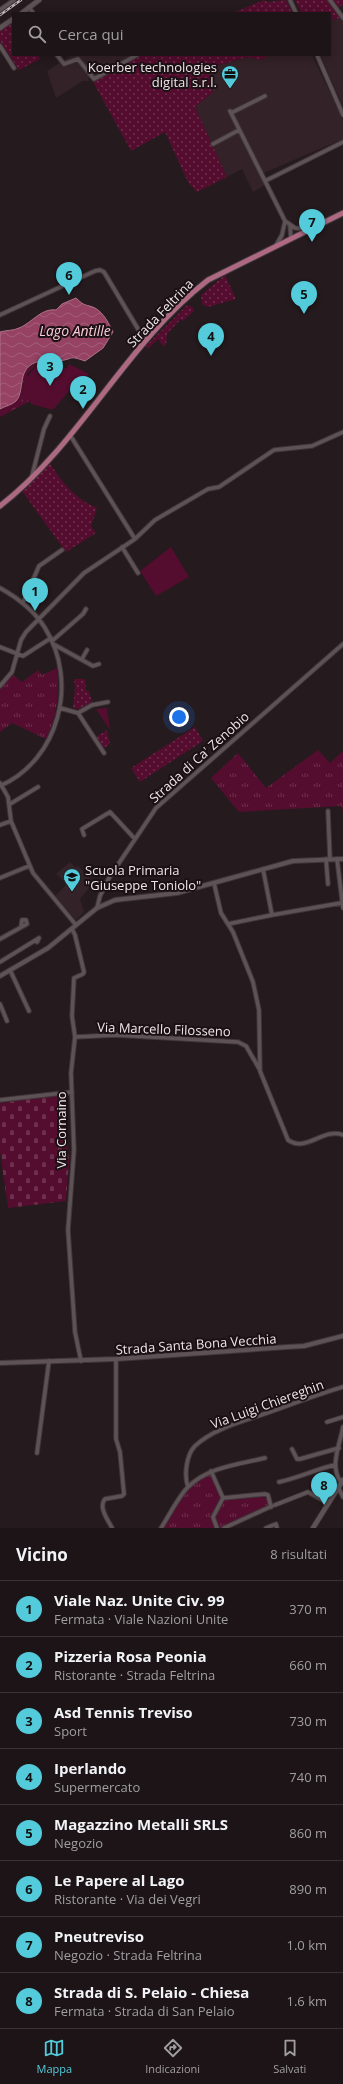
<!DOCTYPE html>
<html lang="it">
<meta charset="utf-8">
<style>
:root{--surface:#1c1416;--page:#292123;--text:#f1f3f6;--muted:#a09ea1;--line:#3a3335;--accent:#53cbdb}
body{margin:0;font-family:"Open Sans",sans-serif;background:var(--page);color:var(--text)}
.you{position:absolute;left:179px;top:717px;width:14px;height:14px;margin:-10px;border:3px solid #fff;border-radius:50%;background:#1a73e8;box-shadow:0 0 0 6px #1a73e833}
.badge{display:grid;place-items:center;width:26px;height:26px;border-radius:50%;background:var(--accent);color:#111;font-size:13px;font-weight:700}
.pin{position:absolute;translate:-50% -33px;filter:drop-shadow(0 1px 2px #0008)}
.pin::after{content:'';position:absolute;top:21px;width:14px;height:12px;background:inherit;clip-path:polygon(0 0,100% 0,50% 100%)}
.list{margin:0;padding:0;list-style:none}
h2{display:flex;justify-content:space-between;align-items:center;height:52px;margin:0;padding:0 16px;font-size:17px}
h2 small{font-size:13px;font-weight:400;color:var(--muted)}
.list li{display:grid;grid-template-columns:26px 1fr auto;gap:12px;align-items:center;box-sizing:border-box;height:56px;padding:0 16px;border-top:1px solid var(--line)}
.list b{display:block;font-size:15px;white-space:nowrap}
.list p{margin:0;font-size:13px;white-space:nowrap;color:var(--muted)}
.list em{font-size:13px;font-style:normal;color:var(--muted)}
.icon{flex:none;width:22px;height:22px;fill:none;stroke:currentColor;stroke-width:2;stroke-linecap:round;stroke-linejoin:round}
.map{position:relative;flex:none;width:343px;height:1528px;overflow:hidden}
.search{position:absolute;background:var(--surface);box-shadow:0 2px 10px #0003;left:12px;right:12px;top:12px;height:44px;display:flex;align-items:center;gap:10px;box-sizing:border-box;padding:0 14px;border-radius:0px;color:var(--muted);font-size:15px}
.sheet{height:500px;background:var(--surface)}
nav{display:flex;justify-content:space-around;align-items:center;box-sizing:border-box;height:56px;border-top:1px solid var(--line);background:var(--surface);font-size:11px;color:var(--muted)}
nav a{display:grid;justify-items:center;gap:2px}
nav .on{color:var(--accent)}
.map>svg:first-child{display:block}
.built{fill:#332228}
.grass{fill:url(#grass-dots)}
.forest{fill:url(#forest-crowns)}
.cemetery{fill:url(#cemetery-stones)}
.park{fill:url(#park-tufts)}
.pitch{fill:#540d2e}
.water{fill:url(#water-waves);stroke:#af738b}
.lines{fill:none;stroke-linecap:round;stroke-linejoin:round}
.minor-casing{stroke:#3e3639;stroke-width:5.5}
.tertiary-casing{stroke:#3e3639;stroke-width:6}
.secondary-casing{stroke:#3e3639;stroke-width:6}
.primary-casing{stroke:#3e3639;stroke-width:7}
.minor{stroke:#5f5256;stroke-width:3.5}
.tertiary{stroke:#5f5256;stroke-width:4}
.secondary{stroke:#5f5256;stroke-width:4.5}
.primary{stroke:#ac6981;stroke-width:5}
.rail-casing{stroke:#c2babd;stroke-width:2.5}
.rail{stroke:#1b1114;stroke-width:1;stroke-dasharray:3;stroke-linecap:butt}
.labels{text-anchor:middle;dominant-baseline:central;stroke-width:4;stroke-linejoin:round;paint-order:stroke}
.poi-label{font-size:13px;fill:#ede5e8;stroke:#1b1114;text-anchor:end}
.street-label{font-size:13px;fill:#ede5e8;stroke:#1b1114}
.water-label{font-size:14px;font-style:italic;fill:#fccbda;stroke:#1b1114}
</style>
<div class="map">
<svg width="343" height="1528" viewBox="0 0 343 1528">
<defs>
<pattern id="grass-dots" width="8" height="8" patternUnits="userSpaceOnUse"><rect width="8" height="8" fill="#540d2e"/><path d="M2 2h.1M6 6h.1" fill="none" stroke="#6d304c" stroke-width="1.8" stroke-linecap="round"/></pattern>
<pattern id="forest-crowns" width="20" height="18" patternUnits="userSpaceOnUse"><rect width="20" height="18" fill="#540d2e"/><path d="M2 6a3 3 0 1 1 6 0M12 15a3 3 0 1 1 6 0" fill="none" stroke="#6d304c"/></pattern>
<pattern id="cemetery-stones" width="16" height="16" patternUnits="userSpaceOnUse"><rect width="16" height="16" fill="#540d2e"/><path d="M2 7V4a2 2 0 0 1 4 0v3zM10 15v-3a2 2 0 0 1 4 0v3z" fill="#6d304c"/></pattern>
<pattern id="park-tufts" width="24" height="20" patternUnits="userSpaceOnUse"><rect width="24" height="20" fill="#540d2e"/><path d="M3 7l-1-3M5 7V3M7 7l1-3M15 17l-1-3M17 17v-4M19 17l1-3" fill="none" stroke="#6d304c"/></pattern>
<pattern id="water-waves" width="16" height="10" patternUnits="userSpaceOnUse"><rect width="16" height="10" fill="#954263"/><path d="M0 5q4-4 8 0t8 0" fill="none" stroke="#a45d79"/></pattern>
</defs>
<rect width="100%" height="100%" fill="#251a1d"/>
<path class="built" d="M343 17V106L320 55H330V21Z
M72 55H140L102 75 88 79 89 81H83L56 98 47 71Z
M271 55H312L343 120V139L266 172 260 175 265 185 253 192 242 169 227 177 195 107 213 92 208 71 219 65 249 57 260 60Z
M70 862 75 867 78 866 94 882 80 899 84 912 76 920 55 896 65 886 66 883 56 874Z"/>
<path class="grass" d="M264 0 267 2 286 0 292 13H233Z
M295 0H343V5L338 8 343 17 330 21V13H301Z
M13 22V55H38L40 59 19 70 0 41V31Z
M140 55H271L260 60 248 57 219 65 208 71 213 92 195 107 227 177 197 192 188 182 165 132 131 151 91 78 102 75Z
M225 275 236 299 208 307 202 304 201 295Z
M187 305 193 307 194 311 183 321 181 319 167 334 166 345 163 346 158 339 148 349 146 346Z
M49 462C63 483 74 498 97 508L91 526 96 533 66 552 22 491Z
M74 679H85L86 691H89L92 702 79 709 73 708 75 688Z
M195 727 203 741 140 782 131 768Z
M107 730 110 744 104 748 96 737Z"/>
<path class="forest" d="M40 361 27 374 30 401 0 417V410C6 405 14 404 19 397 28 382 13 374 40 361Z"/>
<path class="cemetery" d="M56 1095 62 1098 69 1161 66 1201 8 1208 0 1151V1103Z"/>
<path class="park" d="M57 668C60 693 57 716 46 739L12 723 0 732V689L13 675 22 682 38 670 42 675Z
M107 708 110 730 96 709Z
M318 750 330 763 343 751V810L341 806 239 812 211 778 238 753 266 788Z
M211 1471 223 1498 268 1495 271 1507 224 1528H161L186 1489Z"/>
<path class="pitch" d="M40 361 52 366 67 368 69 364 89 374 70 390 53 410 31 404 30 401 23 400 24 381Z
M171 547 189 577 156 596 140 571Z"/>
<path class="water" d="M76 298C85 307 86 304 95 308 104 313 109 324 113 332L103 348 85 361C68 355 74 359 59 361 53 362 46 360 40 361 15 367 26 390 16 401 12 405 5 406 0 409V332C6 330 13 331 19 328 32 323 41 308 56 310L62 304Z"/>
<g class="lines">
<g class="minor-casing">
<path id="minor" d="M290 0 296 13
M330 0 343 18
M29 7 33 13
M0 10 14 0
M0 46 14 68
M57 55 64 64 78 59 94 79 137 55
M317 55 343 115
M230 111 285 221 295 228 309 229
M231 113 265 96
M213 144 239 130
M265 181 343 142
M290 225 291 239
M275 247 282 235 285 221
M0 315 95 271 100 270 104 272 141 334 149 337
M70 435 135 539
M32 476 44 429 50 416
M122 547 138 573
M0 588C18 598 34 610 45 628 79 682 59 760 0 786
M23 603 39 566 62 550
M52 641 83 614 86 609
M53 644 93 666 99 664
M0 647 23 656 51 638
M82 659 87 650
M0 686 12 672 21 640 26 632 84 573 135 539 155 520 208 489 219 487 274 450 312 446 343 432
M60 708 78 713 104 753
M78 713 92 705 108 702
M0 783 8 797 11 821
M10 804 38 787
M328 811 330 859
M0 825 11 821 33 873 76 925
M84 835 82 829 110 812 135 839
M326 859 328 884
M337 859 343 908
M0 878 29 866
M214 883 221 913 233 932 253 982 259 1010 260 1071 288 1140C306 1153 324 1127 343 1135
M97 908 100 896 109 878 156 808 343 644
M272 915 341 903
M228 924 272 915 263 869
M72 929 75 935 84 972 83 974 74 978 72 1016 75 1037 71 1073 74 1150 68 1230 75 1332 81 1361
M0 939 27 924 26 920H22L21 927
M0 962 39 938 37 942 35 941
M10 970 29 1011
M0 1004 7 1021
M75 1037 116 1035 238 1042 246 1046 260 1070
M0 1100 72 1092
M327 1422 343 1417
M292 1449 297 1459H300L339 1448
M37 1453 49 1361
M211 1471 223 1498 213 1517 217 1528
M279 1482C299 1478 316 1469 335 1465
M341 1482C329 1467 340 1444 343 1427
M188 1487C184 1476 186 1455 195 1446 213 1429 241 1422 264 1414 290 1405 316 1395 343 1387
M338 1487 343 1497
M223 1498 265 1494 268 1495 271 1507
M275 1505 308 1492 328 1503
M112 1528C108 1520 98 1507 105 1499L122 1496 124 1494 120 1452 116 1439V1359
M161 1528C169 1516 178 1497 188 1487 208 1467 240 1464 265 1458
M224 1528 272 1506
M266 1528 276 1524 277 1528"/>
</g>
<g class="tertiary-casing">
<path id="tertiary" d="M0 976 48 948 97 908 115 900 177 893 293 861 343 859
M0 1363 116 1359 287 1347 304 1346 343 1336"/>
</g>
<g class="secondary-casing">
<path id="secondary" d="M22 13 39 0
M0 28 13 19
M313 1528 343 1480"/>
</g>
<g class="primary-casing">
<path id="primary" d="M0 506C81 443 126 343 208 280L343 213"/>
</g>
<use href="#minor" class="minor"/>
<use href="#tertiary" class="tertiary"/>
<use href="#secondary" class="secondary"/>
<use href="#primary" class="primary"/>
<g class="rail-casing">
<path id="rail" d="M0 15 21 0"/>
</g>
<use href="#rail" class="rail"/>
</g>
<defs>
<g id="office-pin" transform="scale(0.9)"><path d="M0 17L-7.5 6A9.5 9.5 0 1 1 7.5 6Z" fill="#53cbdb" stroke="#1b1114"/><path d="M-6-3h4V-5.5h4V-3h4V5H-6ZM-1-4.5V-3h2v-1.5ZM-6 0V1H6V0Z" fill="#111"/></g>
<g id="school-pin" transform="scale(0.9)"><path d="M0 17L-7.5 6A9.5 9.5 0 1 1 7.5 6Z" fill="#53cbdb" stroke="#1b1114"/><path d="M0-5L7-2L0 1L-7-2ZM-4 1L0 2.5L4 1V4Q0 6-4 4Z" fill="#111"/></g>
</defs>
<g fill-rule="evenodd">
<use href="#office-pin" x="230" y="74"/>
<use href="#school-pin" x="72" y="877"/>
</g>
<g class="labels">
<g class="poi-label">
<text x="217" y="67">Koerber technologies<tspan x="217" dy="15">digital s.r.l.</tspan></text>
<text x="85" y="870" text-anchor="start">Scuola Primaria<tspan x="85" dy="15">"Giuseppe Toniolo"</tspan></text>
</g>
<g class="street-label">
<text transform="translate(160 313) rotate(-46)">Strada Feltrina</text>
<text transform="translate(199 757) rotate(-42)">Strada di Ca' Zenobio</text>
<text transform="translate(164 1029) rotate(2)">Via Marcello Filosseno</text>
<text transform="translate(61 1130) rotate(-90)">Via Cornaino</text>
<text transform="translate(196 1344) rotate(-4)">Strada Santa Bona Vecchia</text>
<text transform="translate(267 1404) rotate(-20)">Via Luigi Chiereghin</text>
</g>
<g class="water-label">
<text x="75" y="330">Lago Antille</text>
</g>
</g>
</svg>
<div class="you"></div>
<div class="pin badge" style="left:35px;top:611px">1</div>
<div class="pin badge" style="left:83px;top:409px">2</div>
<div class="pin badge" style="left:50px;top:386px">3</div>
<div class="pin badge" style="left:211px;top:356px">4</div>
<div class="pin badge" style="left:304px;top:314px">5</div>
<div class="pin badge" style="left:69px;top:295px">6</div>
<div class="pin badge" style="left:312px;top:242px">7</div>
<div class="pin badge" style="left:324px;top:1505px">8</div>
<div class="search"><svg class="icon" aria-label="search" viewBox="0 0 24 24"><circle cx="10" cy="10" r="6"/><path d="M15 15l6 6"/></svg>Cerca qui</div>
</div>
<section class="sheet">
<h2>Vicino<small>8 risultati</small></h2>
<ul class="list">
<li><span class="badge">1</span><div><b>Viale Naz. Unite Civ. 99</b><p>Fermata · Viale Nazioni Unite</p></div><em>370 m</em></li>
<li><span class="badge">2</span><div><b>Pizzeria Rosa Peonia</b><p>Ristorante · Strada Feltrina</p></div><em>660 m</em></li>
<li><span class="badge">3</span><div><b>Asd Tennis Treviso</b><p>Sport</p></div><em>730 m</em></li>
<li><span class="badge">4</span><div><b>Iperlando</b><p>Supermercato</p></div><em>740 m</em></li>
<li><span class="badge">5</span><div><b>Magazzino Metalli SRLS</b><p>Negozio</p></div><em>860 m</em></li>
<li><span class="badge">6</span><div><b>Le Papere al Lago</b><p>Ristorante · Via dei Vegri</p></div><em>890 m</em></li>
<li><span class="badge">7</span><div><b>Pneutreviso</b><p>Negozio · Strada Feltrina</p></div><em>1.0 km</em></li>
<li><span class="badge">8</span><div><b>Strada di S. Pelaio - Chiesa</b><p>Fermata · Strada di San Pelaio</p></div><em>1.6 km</em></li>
</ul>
</section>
<nav>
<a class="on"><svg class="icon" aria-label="map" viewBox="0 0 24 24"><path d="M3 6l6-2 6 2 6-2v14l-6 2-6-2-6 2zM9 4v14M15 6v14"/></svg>Mappa</a>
<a><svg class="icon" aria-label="directions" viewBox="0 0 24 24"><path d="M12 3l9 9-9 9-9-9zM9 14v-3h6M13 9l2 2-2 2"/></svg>Indicazioni</a>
<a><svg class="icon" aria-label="saved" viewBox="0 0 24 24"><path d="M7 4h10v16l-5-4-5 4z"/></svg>Salvati</a>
</nav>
